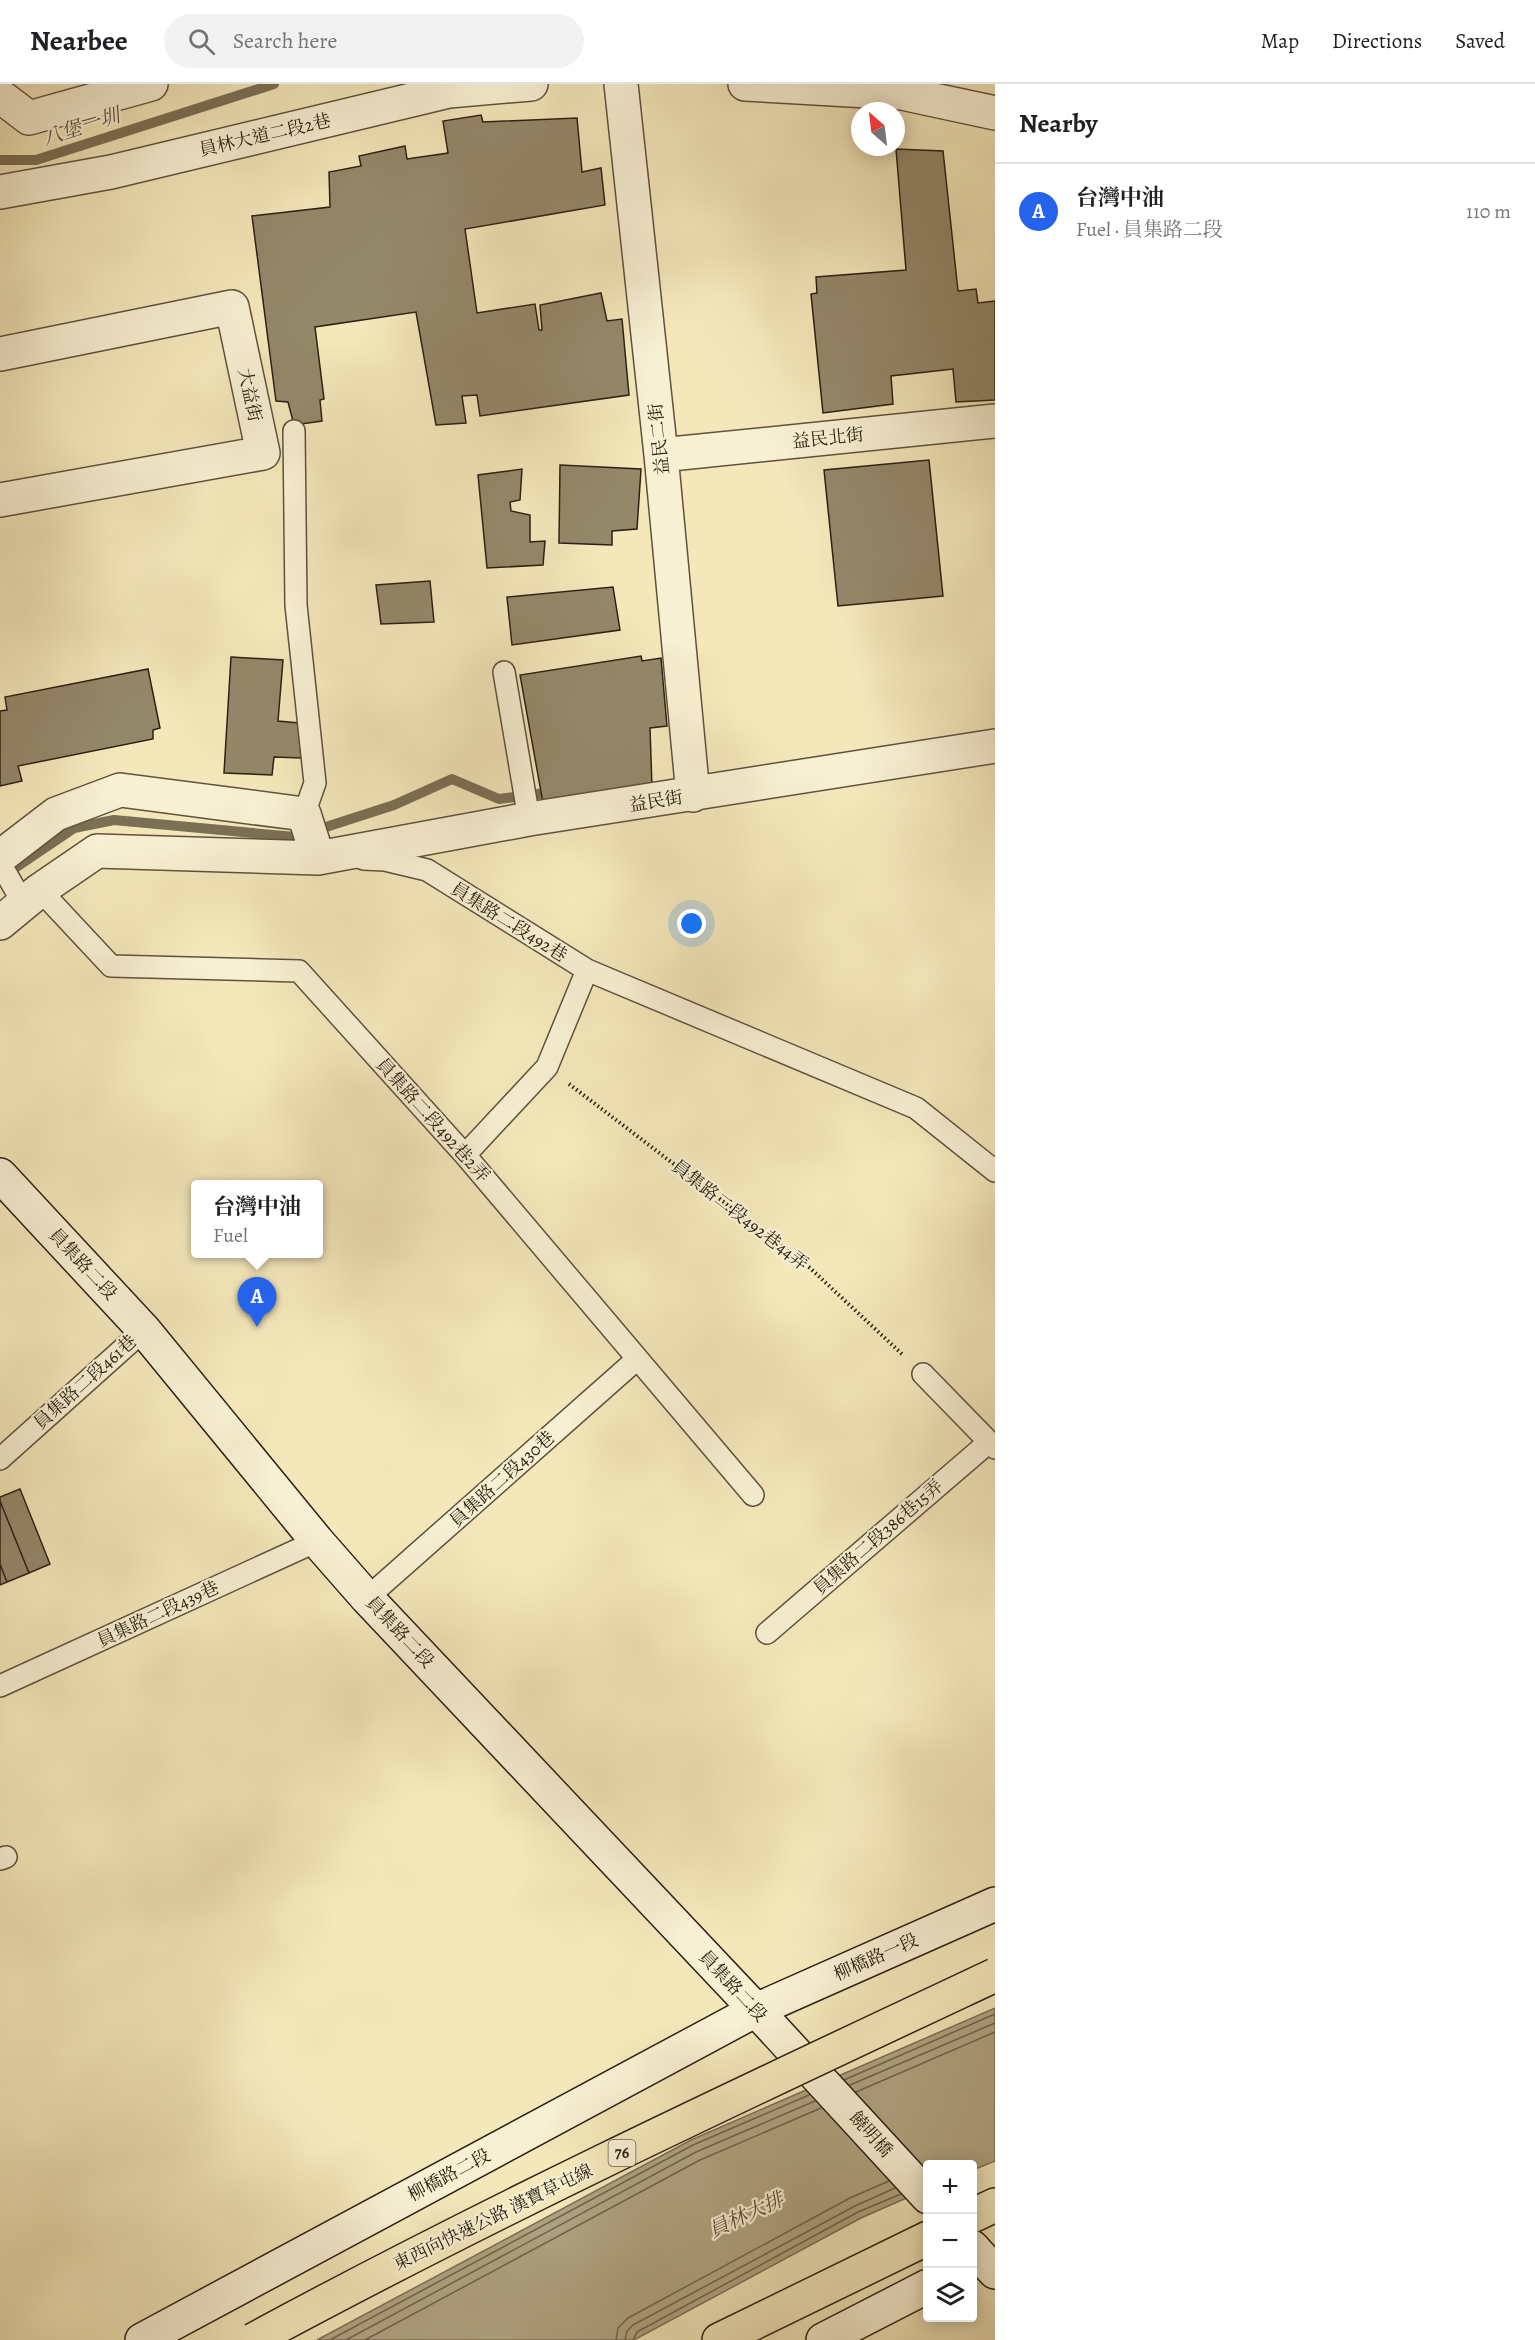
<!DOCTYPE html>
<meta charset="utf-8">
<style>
:root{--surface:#fff;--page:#f2f2f2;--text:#202124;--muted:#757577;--line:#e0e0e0;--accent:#2563eb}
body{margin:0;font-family:Alegreya,"Noto Serif TC",serif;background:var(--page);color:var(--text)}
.controls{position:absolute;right:18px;bottom:18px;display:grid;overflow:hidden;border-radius:6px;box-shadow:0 3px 15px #0003}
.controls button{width:54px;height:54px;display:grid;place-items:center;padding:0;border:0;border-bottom:2px solid var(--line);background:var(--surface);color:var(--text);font:30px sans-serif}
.compass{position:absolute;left:851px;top:18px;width:54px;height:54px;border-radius:50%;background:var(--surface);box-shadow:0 3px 15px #0003;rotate:332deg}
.you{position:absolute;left:692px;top:840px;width:21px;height:21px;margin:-15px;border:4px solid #fff;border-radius:50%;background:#1a73e8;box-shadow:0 0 0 9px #1a73e833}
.badge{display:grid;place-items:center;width:39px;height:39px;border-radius:50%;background:var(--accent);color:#fff;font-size:20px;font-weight:700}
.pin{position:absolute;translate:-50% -50px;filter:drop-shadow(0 2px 3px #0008)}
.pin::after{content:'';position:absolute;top:32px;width:21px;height:18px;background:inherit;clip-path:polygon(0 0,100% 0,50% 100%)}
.popup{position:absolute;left:191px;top:1096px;width:132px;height:78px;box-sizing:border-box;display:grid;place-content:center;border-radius:6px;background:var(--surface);filter:drop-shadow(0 2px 4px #0005);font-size:20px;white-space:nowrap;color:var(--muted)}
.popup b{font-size:22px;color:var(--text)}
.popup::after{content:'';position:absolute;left:50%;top:100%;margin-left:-12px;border:12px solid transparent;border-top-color:var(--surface)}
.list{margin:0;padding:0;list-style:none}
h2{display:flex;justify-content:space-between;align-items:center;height:78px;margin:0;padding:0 24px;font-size:26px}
h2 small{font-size:20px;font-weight:400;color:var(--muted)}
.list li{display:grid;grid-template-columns:39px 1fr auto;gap:18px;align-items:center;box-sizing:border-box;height:96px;padding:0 24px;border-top:2px solid var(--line)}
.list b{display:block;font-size:22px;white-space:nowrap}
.list p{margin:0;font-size:20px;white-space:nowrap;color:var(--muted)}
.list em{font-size:20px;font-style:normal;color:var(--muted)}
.icon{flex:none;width:33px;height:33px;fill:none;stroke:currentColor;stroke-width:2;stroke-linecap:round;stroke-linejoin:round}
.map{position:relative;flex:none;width:995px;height:2256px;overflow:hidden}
header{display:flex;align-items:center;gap:36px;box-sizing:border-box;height:84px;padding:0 30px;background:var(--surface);border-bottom:2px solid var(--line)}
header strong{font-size:28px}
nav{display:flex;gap:33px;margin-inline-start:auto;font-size:21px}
.search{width:420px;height:54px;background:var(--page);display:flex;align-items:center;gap:15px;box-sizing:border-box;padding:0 21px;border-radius:33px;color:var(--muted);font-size:22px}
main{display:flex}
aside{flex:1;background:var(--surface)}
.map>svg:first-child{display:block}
.water{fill:#b0a482;stroke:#7b6f55;stroke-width:1.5}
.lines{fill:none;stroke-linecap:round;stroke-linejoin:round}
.shore{stroke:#6e624a;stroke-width:1.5}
.stream{stroke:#7b6f55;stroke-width:10}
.building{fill:#94886a;stroke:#2c2012;stroke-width:1.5}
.lane-casing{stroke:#5e523c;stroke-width:24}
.street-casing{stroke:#5e523c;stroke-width:36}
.secondary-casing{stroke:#2c2012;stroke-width:36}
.highway-casing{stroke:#2c2012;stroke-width:36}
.path{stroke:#2c2012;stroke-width:4;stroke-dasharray:1.5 3;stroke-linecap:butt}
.lane{stroke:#f8f0d3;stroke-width:21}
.street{stroke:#f8f0d3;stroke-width:33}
.secondary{stroke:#f8f0d3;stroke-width:33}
.highway{stroke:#f4e8bb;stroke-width:33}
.highway-bridge-casing{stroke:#2c2012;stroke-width:36;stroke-linecap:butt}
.highway-bridge{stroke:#f4e8bb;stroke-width:33}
.labels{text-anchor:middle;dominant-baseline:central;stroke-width:4.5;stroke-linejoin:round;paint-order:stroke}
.shield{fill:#f8f0d3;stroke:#695e4c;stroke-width:1.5}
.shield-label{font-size:16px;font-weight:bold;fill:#2c2012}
.street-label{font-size:18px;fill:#2c2012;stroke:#f8f0d3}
.water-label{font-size:20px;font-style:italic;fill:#5a4e39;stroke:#f8f0d3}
</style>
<header>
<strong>Nearbee</strong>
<div class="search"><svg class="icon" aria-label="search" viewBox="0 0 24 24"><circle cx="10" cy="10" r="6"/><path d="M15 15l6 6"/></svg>Search here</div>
<nav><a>Map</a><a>Directions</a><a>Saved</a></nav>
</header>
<main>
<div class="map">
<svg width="995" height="2256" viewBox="0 0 995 2256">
<rect width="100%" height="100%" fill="#f4e8bb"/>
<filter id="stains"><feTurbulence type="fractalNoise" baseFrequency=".00333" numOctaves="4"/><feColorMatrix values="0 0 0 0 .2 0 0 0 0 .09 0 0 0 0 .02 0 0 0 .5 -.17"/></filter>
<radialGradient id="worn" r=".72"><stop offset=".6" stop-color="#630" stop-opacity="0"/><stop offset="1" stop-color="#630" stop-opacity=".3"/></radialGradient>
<path class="water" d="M995 1924V2077L973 2086 972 2080H928L927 2105 861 2134 634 2256H317L691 2056Z"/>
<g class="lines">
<path class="shore" d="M844 1996 995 1930
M850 2001 995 1939
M856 2008 995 1948
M330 2256 693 2061 809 2011
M346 2256 696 2068 815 2017
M365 2256 700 2076 821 2024
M616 2256 618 2244 628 2234 850 2114 889 2097
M625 2256 627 2247 633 2241 855 2122 895 2104
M633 2256 637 2248 858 2128 901 2110"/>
<path class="stream" d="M0 76H36L274 0
M3 792 74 744 114 736 295 753 394 721 452 695 499 715 553 708"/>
</g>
<path class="building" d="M481 31 483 38 577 34 582 88 601 84 605 121 465 145 477 229 535 220 539 246H542L540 221 601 209 607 237 622 235 629 311 480 332 477 311 462 312 466 339 436 341 416 228 315 243 324 315 320 316 322 337 294 341 288 318 276 317 252 132 330 123 329 88 361 82 359 72 405 62 407 75 448 69 443 37Z
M896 65 943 67 958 207 976 205 978 219 995 217V316L956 318 953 285 891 292 893 320 823 329 811 210 817 209 816 193 906 186Z
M929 376 943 512 838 522 824 386Z
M560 381 641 385 637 445 612 447V461L559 459Z
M522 385 520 416 510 418 511 427 530 431V458L545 457 543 481 487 484 478 391Z
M430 497 434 538 381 540 376 501Z
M613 503 620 546 512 561 507 513Z
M641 572 642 577 661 574 667 642 650 644 652 703 543 719 520 591Z
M231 573 283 576 278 637 299 639 301 674 274 673 272 691 224 689Z
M148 585 160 644 153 646V655L18 682 22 697 0 702V627L7 626 5 613Z
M20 1405 50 1480 29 1489 0 1417V1413Z
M0 1417 29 1489 7 1498 0 1480Z
M0 1480 7 1498 0 1501Z"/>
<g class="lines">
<g class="lane-casing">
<path id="lane" d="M294 347 296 521 315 699 304 730
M504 588 529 735
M363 775 385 776 427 786 587 886 916 1024 995 1087
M0 779 23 819
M40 806 111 882 299 887 465 1071 753 1411
M465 1071 547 983 587 886
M923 1290 995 1364
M0 1375 144 1246
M367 1514 636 1276
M767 1549 989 1358
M0 1602 317 1457
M0 1775 6 1773"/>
</g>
<g class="street-casing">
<path id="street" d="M621 0 661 371 693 711
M745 0 902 9 995 29
M0 12 29 34 151 0
M0 108 111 88 449 7 531 0
M0 270 232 223 263 369 0 416
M661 371 995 337
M0 773 56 730 120 706 304 730 318 774
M0 839 40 806 97 767 318 774 529 735 995 662"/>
</g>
<g class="secondary-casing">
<path id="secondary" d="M0 1091 144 1246 317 1457 367 1514 756 1926 928 2113
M972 2163 995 2188
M142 2256 756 1926 995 1820
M823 2256 928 2202"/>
</g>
<g class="highway-casing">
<path id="highway" d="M972 2132 995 2121
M719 2256 928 2154"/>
</g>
<path class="path" d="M569 1000 810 1184 903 1271"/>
<use href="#lane" class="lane"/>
<use href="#street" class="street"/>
<use href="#secondary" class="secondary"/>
<use href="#highway" class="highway"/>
<g class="highway-bridge-casing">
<path id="highway-bridge" d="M253 2256C495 2125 746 2008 995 1891"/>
</g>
<use href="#highway-bridge" class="highway-bridge"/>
</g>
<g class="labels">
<rect class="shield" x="608.5" y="2056" width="27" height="26" rx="4.5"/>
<g class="shield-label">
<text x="622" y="2069">76</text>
</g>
<g class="street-label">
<text transform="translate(265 51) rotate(-13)">員林大道二段2巷</text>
<text transform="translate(250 311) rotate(78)">大益街</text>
<text transform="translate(828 354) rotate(-6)">益民北街</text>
<text transform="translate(659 355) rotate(-96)">益民二街</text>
<text transform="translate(656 717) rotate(-9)">益民街</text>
<text transform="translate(509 838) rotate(32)">員集路二段492巷</text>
<text transform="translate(433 1036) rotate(48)">員集路二段492巷2弄</text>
<text transform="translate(740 1131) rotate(38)">員集路二段492巷44弄</text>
<text transform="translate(83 1180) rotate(47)">員集路二段</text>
<text transform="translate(85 1298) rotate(-42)">員集路二段461巷</text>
<text transform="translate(502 1395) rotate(-42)">員集路二段430巷</text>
<text transform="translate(878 1453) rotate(-41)">員集路二段386巷15弄</text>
<text transform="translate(158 1530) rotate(-25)">員集路二段439巷</text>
<text transform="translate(400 1548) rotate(47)">員集路二段</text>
<text transform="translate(876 1873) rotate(-24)">柳橋路一段</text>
<text transform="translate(733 1902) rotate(47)">員集路二段</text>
<text transform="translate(871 2050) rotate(48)">饒明橋</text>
<text transform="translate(449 2091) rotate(-28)">柳橋路二段</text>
<text transform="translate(493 2133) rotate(-26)">東西向快速公路 漢寶草屯線</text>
</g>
<g class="water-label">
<text transform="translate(81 43) rotate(-18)">八堡一圳</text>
<text transform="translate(746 2131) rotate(-25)">員林大排</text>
</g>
</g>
<rect width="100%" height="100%" filter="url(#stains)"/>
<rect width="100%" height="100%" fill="url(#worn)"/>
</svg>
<div class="controls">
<button>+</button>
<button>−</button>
<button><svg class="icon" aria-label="layers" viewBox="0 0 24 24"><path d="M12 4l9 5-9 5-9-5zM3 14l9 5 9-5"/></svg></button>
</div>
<svg class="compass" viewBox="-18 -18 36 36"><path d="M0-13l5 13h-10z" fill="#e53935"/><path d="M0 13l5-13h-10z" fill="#757577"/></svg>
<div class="you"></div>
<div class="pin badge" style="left:257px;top:1243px">A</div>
<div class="popup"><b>台灣中油</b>Fuel</div>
</div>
<aside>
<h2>Nearby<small></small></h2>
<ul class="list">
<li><span class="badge">A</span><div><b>台灣中油</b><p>Fuel · 員集路二段</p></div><em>110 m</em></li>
</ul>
</aside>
</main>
